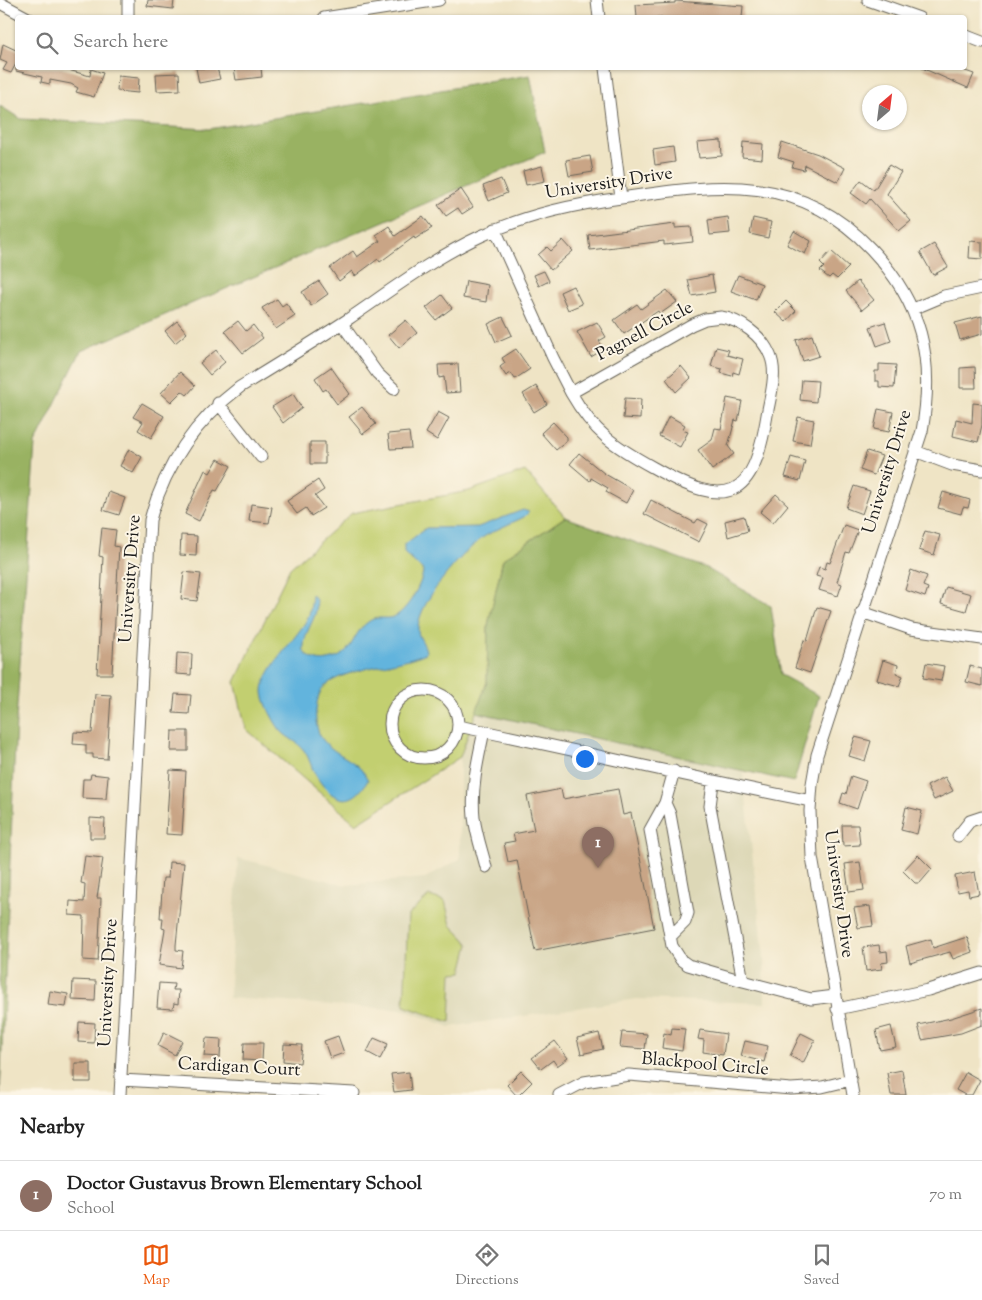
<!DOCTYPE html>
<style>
:root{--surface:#fff;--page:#f6f6f6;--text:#222;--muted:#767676;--line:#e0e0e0;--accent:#ea580c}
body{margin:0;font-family:"Sorts Mill Goudy",serif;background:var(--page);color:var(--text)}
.compass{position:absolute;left:862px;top:85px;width:45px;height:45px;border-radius:50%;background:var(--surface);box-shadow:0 1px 4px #0004;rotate:28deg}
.you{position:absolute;left:584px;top:758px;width:18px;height:18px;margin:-12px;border:4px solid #fff;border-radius:50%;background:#1a73e8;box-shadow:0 0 0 8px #1a73e833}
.badge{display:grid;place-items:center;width:32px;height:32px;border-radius:50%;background:var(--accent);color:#fff;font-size:16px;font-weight:700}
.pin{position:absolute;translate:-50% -41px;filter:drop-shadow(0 1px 2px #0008)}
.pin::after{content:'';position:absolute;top:26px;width:18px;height:15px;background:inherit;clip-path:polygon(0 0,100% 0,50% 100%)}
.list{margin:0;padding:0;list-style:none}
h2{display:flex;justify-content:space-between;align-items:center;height:65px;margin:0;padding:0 20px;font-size:21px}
h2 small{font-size:16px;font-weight:400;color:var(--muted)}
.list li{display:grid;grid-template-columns:32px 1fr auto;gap:15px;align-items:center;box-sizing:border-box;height:70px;padding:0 20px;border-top:1px solid var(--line)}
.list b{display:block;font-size:19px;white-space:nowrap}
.list p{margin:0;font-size:16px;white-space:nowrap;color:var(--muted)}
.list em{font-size:16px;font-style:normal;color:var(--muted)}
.icon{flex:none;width:28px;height:28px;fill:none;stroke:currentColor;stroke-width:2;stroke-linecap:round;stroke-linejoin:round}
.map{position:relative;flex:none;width:982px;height:1095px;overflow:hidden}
.search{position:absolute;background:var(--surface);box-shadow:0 1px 4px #0004;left:15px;right:15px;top:15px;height:55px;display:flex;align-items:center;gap:12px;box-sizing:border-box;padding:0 18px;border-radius:5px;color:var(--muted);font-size:19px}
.sheet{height:135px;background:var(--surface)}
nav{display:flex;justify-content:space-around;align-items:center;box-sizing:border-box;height:70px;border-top:1px solid var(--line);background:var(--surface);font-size:14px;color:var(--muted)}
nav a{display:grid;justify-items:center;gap:2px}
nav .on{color:var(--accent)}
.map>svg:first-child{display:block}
.built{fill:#ddd8b7}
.green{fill:#c2cf70;stroke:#6f7646}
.forest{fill:#99b262;stroke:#5a673f}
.water{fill:#62b4dd;stroke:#3f687c}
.building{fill:#c9a586}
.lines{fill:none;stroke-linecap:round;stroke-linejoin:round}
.minor-casing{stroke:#666257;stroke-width:13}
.minor{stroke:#fff;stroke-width:11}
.labels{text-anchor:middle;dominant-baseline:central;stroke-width:4;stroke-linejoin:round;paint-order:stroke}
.street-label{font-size:18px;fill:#1c1c1c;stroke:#fcf5e5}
</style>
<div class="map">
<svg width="982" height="1095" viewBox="0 0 982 1095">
<rect width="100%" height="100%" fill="#fcf5e5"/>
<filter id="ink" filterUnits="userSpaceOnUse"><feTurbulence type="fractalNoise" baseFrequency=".02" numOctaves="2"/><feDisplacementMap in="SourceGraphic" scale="10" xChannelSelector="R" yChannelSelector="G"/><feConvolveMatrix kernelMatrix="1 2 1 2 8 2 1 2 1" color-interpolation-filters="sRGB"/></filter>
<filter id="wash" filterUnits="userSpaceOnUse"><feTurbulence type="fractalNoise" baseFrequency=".0096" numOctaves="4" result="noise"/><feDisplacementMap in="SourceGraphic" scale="20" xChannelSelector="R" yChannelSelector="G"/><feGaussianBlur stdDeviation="1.12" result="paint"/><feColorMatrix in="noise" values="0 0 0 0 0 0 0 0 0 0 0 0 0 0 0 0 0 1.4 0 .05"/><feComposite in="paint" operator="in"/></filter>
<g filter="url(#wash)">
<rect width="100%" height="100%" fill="#efe4c5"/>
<path class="built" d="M476 712 743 772 764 957 765 1003 636 999 450 1027 404 1010 229 998 238 858 345 885 425 878 460 859V757Z"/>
<path class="green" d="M525 471 565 517 503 559 488 625 487 682 460 757 356 824 246 729 235 682 290 568 352 513 469 491Z
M429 896 445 901 451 925 469 944 462 972 452 973 450 1022 404 1006 408 915Z"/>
<path class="forest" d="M530 75 545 152 81 351 35 444 16 721 0 1095V106L21 119 209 129Z
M565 517 706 568 771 606 781 675 819 696 794 782 476 712 487 682 488 625 503 559Z"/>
<path class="water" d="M523 510 529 512 524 517C510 524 494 530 482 538 461 554 419 601 418 628 417 638 426 643 426 653 400 665 344 668 325 686 318 692 317 703 316 711 315 720 317 733 323 740 336 757 359 759 368 780 351 811 330 800 315 774 310 765 309 755 301 747 296 741 288 738 283 733 276 727 263 701 263 692 262 671 296 639 306 621 311 613 311 603 312 594 327 611 301 629 304 652 311 659 318 662 328 660 355 655 350 635 368 622 377 615 384 620 393 617 406 613 423 583 423 570L404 553V545L426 528 478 527Z"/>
<g id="blocks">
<path class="building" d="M148 0H174L173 9 147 6Z
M675 1 743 6 742 18H637L636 5 675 3Z
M3 44 18 51V60L11 73 3 70 7 63 0 60Z
M16 68H61L90 76 91 69 103 73 94 97 76 92 78 88 71 84 50 80V84L41 82 42 77 16 71Z
M196 68H217L220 79 199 83Z
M234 68H261L262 77 236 80Z
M922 68H957L974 74 968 88Z
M179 73 180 90 157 91 156 74Z
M118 76 139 78 138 93 117 91Z
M721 140 722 156 699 158 697 142Z
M743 142 763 144 762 159 742 157Z
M782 142 818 154 845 168 838 182 805 165 804 170 792 167 794 162 778 157Z
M673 147 675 162 655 165 653 150Z
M590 156 593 172 569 176 566 160Z
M889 165 901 172 887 194 911 221 899 231 870 199 866 204 851 193 861 180 874 190Z
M542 166 545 181 526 185 523 171Z
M501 179 507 193 489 201 483 186Z
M461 189 473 207 462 214 458 208 446 216 438 205Z
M423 216 432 228 415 239 414 237 380 262 378 259 355 276 352 271 339 281 330 268 353 251 357 257 380 241 376 235 389 226 395 236Z
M728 217 730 233 710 235 708 220Z
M753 218 771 222 768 238 750 234Z
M675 224V228L691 227 693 242 664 245V241L590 250 588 235Z
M794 231 811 241 805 254 787 245Z
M563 240 573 251 551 270 538 255 547 247 551 251Z
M970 241 982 242V259L969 258Z
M934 244 948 267 933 275 920 252Z
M831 251 849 267 837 279 832 275 829 278 820 271 824 267 820 263Z
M544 271 549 281 539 286 534 275Z
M712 275 715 292 692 296 688 280Z
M738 275 762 284 756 300 731 291Z
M319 281 328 294 311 306 302 292Z
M466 281 488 285 486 302 463 298Z
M858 281 874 300 862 310 846 291Z
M573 286 582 304 568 310 560 292Z
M667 290 677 302 660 314 658 311 624 334 614 320 637 304 641 309Z
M442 295 452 308 436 320 426 308Z
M277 299 282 306 286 303 295 316 276 329 262 308Z
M786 301 796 311 786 322 775 312Z
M982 316V334L960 340 955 323Z
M503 317 512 335 496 342 488 324Z
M406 320 417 333 399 348 388 335Z
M177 321 187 333 175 343 165 331Z
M238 321 246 331 253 325 263 338 243 353 225 331Z
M597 322 606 337 599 341 604 349 591 357 577 332Z
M885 322 891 341 877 346 870 327Z
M812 335 819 356 803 361 796 340Z
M716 347 729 350 727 355 743 359 739 374 733 372 732 376 721 373 722 369 711 366Z
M516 349 530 369 515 379 511 373 506 376 500 367 505 363 502 358Z
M216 350 225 362 210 375 200 363Z
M458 364 460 392 446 393 444 377 439 378 438 365Z
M879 364 896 365 894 388 879 387V381H875V371H879Z
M681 366 691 378 676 392 666 379Z
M331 367 350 394 337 404 326 389 323 391 315 378Z
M975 367 976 388H960V368Z
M180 372 195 386 187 395 182 391 171 402 161 393Z
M802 380 818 381 816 402 800 400Z
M536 386 547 404 534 412 523 394Z
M293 394 302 408 283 423 272 407Z
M625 398 641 399 640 419 623 418Z
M727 398 742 401 738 421 735 420 728 446 734 454 712 470 698 450 712 440 715 428 721 429Z
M142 403 164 416 151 438 138 430 143 422 133 417Z
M973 403 982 404V425L978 442 953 436 956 419 972 423Z
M362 407 376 424 363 434 349 417Z
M878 409 893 412 889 432 874 429Z
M438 412 449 418 437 440 426 433Z
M669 416 685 425 682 430 688 432 680 447 659 436Z
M798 417 814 420 810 444 793 441Z
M553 422 567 437V441L556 450 541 433Z
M409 432 411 448 390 449 388 434Z
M310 442H325V464H310Z
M129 449 142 457 133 473 120 466Z
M867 451 882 456 874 475 860 470Z
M579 453 605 474 633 490 626 503 606 492 608 488 591 478 590 481 570 464Z
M791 457 805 461 800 481 785 477Z
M218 459 231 466 217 491 214 490 199 521 185 514 205 470 210 473Z
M318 480 324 490 315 496 324 508 311 516 306 508 297 514 287 501Z
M854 486 870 491 862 514 846 508Z
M109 492 125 498 119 515 103 510Z
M943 492 970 500 968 508 963 507 961 514 938 508Z
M776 494 788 505 773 523 760 512Z
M651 500 695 523 698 519 708 524 699 542 644 514Z
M251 504 272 507 269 523 249 521Z
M744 516 748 531 728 537 725 521Z
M844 525 858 530 849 553 846 552 837 582 842 584 838 596 819 590 823 578 816 576 819 567 825 569 827 562 830 563Z
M102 528 116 530 114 546 119 547 112 674H97L103 557 99 556Z
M925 531 940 535 934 555 919 550Z
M181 535 197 536 196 556 180 555Z
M911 570 927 576 923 586 928 588 925 597 905 590Z
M184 572 201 574 197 601 181 599Z
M946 587 971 594 966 611 941 604Z
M817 607 831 611 810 673 795 668 804 640 807 641Z
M177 653 192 654 191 675 176 674Z
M883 660 898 665 896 673 903 676 899 686 877 680Z
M926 663 944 666 941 681 923 678Z
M970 666 982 669V686L966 682Z
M95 694 111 695 107 759 93 758V754H86V745L73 744 74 732 92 733Z
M175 694 191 695 189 714 173 713Z
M172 731H188V751H171Z
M855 737 871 741 865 761 849 756Z
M170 770 186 771 182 835 166 834Z
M91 774 108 776 106 799 82 798 83 779H90Z
M851 776 866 781 857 809 840 803 843 793 846 794Z
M945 777 953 791 934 800 927 786Z
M561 789 563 799 618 789 623 815 631 813 654 928 535 951 517 860 508 862 504 843 515 841 513 834 534 830 527 796Z
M906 807 922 811 917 834 901 830Z
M90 818 105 819 104 838H90Z
M842 825H858L860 845 843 846Z
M918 855 932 869 920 883H915L903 871Z
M85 856 103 858 97 898H101L98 961 83 960 84 916 69 915 70 901 84 902 85 884 81 883Z
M169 862 184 863 176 945V950L183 951 181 968 159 965 165 929 162 928 163 918H160L163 878H168Z
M860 862 864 890 849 892 845 864Z
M975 872 979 894 969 896 968 890 958 892 955 876Z
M870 906 873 926 858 928 854 908Z
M967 937 972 952 953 959 950 952 910 963 906 946 931 939 933 948Z
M879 945 880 952 887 951 888 962 881 963 882 969 866 971 863 947Z
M73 980 96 981 95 1001 72 1000Z
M159 983 174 984 173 990H179L178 1004 174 1003 173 1009 157 1008Z
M50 991 68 994 66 1007 48 1005Z
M982 1008V1025L961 1033 922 1040 918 1025 951 1018Z
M79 1022 95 1023 94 1043 78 1042Z
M891 1026 896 1047 880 1050 876 1030Z
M672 1028 685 1029 682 1051 662 1048 664 1033 671 1035Z
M700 1030 726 1034 723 1055 703 1052 704 1040 698 1039Z
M164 1032 182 1041 175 1055 158 1046Z
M622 1032 647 1034 645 1049 620 1047Z
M599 1033 603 1049 581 1054 577 1038Z
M801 1033 815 1040 803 1063 790 1056Z
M338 1036 344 1053 330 1058 324 1041Z
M206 1038 221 1039 220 1057 204 1056Z
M374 1038 388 1044 380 1059 367 1052Z
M555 1041 568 1058 557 1066 553 1060 541 1069 532 1058Z
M745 1041 768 1046 764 1062 741 1056Z
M244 1043H263L262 1061 243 1060Z
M284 1044 302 1045 300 1063 283 1061Z
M75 1063H91V1082H75Z
M902 1070 906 1095H891L887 1073Z
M521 1071 532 1082 519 1095H516L507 1085Z
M409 1072 411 1090 394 1092 391 1074Z
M966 1072 980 1080 972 1095H965L956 1090Z"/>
</g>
</g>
<g filter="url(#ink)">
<use href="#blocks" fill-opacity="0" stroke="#666257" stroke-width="1"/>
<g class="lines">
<g class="minor-casing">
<path id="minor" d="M597 0 599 18
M868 0 919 18
M0 3 28 18
M128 18V0
M324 18 439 0
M964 35 982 42
M605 68 621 198
M495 229 553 358 571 393
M913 309 944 296 982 288
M721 317C741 320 762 336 770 355 778 373 770 397 767 415 753 500 728 510 654 468 614 446 594 433 571 393L691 325 705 319Z
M342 324 377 373 394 389
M218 403 261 457
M915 451 952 465 982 470
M862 612 911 629 982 639
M390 724a34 34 0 1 1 68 0a34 34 0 1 1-68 0Z
M458 726C576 750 693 778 811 801
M484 731C478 759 471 788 474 817 476 834 482 851 486 867
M674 771 665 803 650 830 672 946 681 960 688 965 743 981
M713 783 710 806 743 981 811 999 835 996
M665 803 670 814 688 913 685 922 670 937
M958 836 970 821 982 817
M837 1009 928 990 982 973
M121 1080 354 1093
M120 1095 150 520C165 465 194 422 240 387 276 365 312 343 347 320 390 291 433 258 481 236 528 214 576 204 628 197 720 183 801 174 871 249 922 303 935 359 922 431L817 755 812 784 810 811 812 857 853 1095
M559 1095 584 1082 629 1075 791 1089 822 1087 851 1080"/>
</g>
<use href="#minor" class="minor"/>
</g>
</g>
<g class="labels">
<g class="street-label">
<text transform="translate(609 184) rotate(-9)">University Drive</text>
<text transform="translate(645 332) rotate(-28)">Pagnell Circle</text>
<text transform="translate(888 472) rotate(-73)">University Drive</text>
<text transform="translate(131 579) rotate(-86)">University Drive</text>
<text transform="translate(838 894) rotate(82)">University Drive</text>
<text transform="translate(109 983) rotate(-87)">University Drive</text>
<text transform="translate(705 1065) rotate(5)">Blackpool Circle</text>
<text transform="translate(239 1068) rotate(3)">Cardigan Court</text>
</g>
</g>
</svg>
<svg class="compass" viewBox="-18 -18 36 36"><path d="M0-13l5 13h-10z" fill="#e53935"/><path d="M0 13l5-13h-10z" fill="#767676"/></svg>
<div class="you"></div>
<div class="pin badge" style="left:598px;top:868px;background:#8d6e63">1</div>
<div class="search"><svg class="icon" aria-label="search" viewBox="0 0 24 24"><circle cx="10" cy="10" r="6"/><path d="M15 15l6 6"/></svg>Search here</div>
</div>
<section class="sheet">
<h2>Nearby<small></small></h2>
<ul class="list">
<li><span class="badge" style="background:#8d6e63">1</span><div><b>Doctor Gustavus Brown Elementary School</b><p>School</p></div><em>70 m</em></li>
</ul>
</section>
<nav>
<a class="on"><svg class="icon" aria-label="map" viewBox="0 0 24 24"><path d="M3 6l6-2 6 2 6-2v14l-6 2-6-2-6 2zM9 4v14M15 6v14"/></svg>Map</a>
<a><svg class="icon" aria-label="directions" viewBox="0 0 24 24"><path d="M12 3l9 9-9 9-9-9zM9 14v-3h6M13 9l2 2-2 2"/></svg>Directions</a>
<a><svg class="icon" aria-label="saved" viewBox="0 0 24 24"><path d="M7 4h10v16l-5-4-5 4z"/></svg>Saved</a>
</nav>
